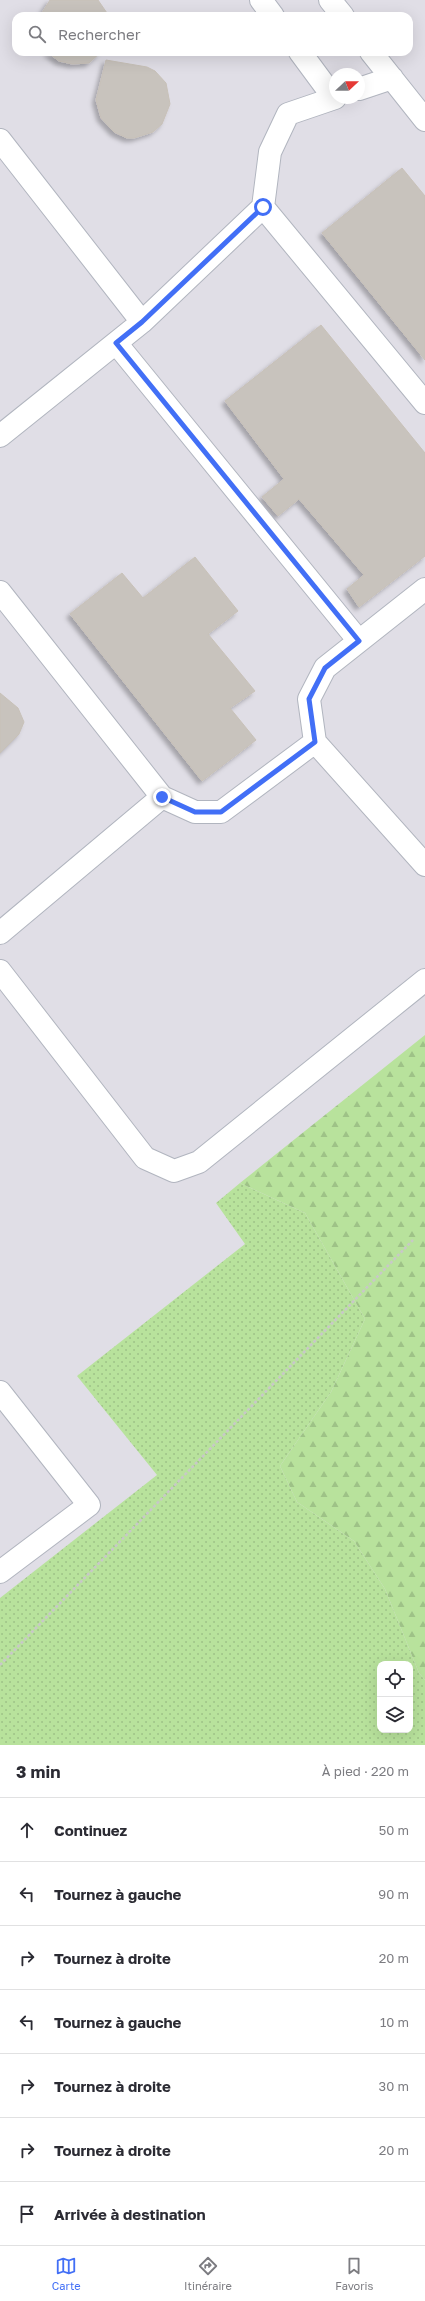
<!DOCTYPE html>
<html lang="fr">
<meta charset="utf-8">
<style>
:root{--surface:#fff;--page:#f2f2f3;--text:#2b2b33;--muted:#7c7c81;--line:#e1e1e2;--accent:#426ff6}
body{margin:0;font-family:"Golos Text",sans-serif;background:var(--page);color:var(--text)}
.controls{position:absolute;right:12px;bottom:12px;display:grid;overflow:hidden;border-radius:8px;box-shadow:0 4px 16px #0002}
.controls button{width:36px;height:36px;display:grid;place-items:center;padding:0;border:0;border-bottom:1px solid var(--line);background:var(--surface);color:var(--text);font:20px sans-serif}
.compass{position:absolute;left:329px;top:68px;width:36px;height:36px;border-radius:50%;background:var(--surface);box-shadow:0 4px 16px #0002;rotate:68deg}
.stop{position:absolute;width:12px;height:12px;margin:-9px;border:3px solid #426ff6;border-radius:50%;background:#fff}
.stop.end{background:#426ff6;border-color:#fff;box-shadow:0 1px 4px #0008}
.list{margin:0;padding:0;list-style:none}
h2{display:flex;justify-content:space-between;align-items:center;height:52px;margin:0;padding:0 16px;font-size:17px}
h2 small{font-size:13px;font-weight:400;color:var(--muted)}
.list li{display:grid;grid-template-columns:26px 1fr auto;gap:12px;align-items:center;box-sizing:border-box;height:64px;padding:0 16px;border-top:1px solid var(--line)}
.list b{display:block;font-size:15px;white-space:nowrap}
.list em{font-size:13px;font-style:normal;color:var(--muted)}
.icon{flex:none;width:22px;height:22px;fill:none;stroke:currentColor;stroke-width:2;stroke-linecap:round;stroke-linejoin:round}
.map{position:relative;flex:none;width:425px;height:1745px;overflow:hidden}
.search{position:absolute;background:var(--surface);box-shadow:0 4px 16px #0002;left:12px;right:12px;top:12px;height:44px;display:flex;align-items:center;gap:10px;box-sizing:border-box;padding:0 14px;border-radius:12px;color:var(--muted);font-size:15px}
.sheet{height:500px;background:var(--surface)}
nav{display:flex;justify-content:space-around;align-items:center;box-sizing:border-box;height:56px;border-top:1px solid var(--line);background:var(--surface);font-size:11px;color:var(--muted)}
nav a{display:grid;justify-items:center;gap:2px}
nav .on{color:var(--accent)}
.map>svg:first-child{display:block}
.industrial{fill:#e0dee6;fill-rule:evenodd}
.grass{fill:url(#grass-dots);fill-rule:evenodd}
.forest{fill:url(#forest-firs)}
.building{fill:#c8c3bd;stroke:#c8c1b8;filter:url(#shadow)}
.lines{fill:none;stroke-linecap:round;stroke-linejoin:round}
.minor-casing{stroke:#b1b5bf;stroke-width:24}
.path{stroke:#c8c8c8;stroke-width:2.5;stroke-dasharray:3 2;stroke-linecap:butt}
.minor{stroke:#fff;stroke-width:22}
.route{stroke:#426ff6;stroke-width:5}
</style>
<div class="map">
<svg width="425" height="1745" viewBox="0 0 425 1745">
<defs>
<pattern id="grass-dots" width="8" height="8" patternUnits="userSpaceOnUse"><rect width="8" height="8" fill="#b8e29c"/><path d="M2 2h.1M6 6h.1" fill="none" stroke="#9ec287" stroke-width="1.8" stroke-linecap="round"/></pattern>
<pattern id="forest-firs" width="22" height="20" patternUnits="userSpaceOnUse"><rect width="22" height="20" fill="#b8e29c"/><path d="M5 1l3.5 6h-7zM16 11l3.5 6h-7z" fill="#9ec287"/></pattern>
<filter id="shadow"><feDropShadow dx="-3.5" dy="3.5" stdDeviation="2" flood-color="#0004"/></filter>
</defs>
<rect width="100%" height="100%" fill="#ede6de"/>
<path class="industrial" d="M0 0H425V1745H0ZM16 16H409V52H16ZM335 74H359V98H335ZM380 1664H410V1730H380Z"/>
<path class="grass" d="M240 1183 305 1213 365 1319 331 1392 280 1466 297 1502 354 1541 385 1589 419 1673 425 1680V1745H0V1598L157 1475 77 1376 245 1244 216 1203ZM380 1664H410V1730H380Z"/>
<path class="forest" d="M425 1035V1680L419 1673 385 1589 354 1541 297 1502 280 1466 331 1392 365 1319 305 1213 240 1183Z"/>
<path class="building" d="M50 0H98L109 16H40Z
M47 52H101L89 63 72 64 59 61Z
M106 60 147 67 155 71 166 83 170 104 162 124 153 132 134 138H127L114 132 101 118 96 100Z
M402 168 425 196V360L322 233Z
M321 325 425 453V556L359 607 347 589 364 575 299 499 278 516 262 497 284 479 225 401Z
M195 557 238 611 208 634 255 691 230 708 256 740 202 781 70 614 122 573 143 598Z
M0 693 18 708 24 722 19 734 0 753Z"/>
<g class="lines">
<g class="minor-casing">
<path id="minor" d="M261 0 273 16
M330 0 343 16
M300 52 334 98
M371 52 425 120
M359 89 392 78
M0 140 142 322
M263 207 425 403
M116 343 359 641
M0 436 142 322 263 207 270 152 288 114 335 98
M0 592 162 797 0 933
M315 742 309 699 325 668 425 589
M162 797 195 812H221L315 742 425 865
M0 971 145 1158 174 1171 199 1162 425 980
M0 1392 89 1505 0 1572"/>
</g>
<path class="path" d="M0 1665 413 1240"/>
<use href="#minor" class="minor"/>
</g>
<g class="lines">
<path class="route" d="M162 797 195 812H221L315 742 309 699 325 668 359 641 116 343 142 322 263 207"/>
</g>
</svg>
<div class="controls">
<button><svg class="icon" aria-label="locate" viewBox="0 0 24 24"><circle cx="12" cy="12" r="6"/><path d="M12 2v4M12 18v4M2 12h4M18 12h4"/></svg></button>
<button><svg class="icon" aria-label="layers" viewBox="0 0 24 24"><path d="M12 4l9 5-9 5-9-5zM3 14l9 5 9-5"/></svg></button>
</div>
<svg class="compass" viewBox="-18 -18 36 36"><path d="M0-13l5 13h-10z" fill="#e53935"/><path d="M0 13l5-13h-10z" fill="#7c7c81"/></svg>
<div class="stop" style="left:263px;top:207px"></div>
<div class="stop end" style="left:162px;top:797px"></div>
<div class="search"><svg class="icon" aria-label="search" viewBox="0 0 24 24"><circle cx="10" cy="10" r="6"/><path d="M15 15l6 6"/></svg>Rechercher</div>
</div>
<section class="sheet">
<h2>3 min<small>À pied · 220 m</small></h2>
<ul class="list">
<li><svg class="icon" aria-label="ahead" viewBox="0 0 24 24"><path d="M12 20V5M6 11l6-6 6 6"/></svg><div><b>Continuez</b></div><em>50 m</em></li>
<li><svg class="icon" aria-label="left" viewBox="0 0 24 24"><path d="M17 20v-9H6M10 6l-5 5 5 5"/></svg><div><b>Tournez à gauche</b></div><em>90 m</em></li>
<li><svg class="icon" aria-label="right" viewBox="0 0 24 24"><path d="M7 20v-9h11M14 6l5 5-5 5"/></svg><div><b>Tournez à droite</b></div><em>20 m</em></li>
<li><svg class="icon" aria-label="left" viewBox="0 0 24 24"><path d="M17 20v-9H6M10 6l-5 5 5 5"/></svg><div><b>Tournez à gauche</b></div><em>10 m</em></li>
<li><svg class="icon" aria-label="right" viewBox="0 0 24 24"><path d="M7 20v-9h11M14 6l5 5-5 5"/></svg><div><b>Tournez à droite</b></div><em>30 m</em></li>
<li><svg class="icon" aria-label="right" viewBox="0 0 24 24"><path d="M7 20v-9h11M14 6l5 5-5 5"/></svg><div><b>Tournez à droite</b></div><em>20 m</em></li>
<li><svg class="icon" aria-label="arrive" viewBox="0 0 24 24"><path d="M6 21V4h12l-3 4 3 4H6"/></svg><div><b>Arrivée à destination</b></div></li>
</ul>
</section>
<nav>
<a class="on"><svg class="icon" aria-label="map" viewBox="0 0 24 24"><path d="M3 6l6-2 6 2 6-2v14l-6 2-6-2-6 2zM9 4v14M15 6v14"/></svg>Carte</a>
<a><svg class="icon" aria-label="directions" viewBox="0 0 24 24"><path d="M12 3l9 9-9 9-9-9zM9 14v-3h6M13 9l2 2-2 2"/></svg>Itinéraire</a>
<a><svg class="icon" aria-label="saved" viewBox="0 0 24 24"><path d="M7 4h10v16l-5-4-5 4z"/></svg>Favoris</a>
</nav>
